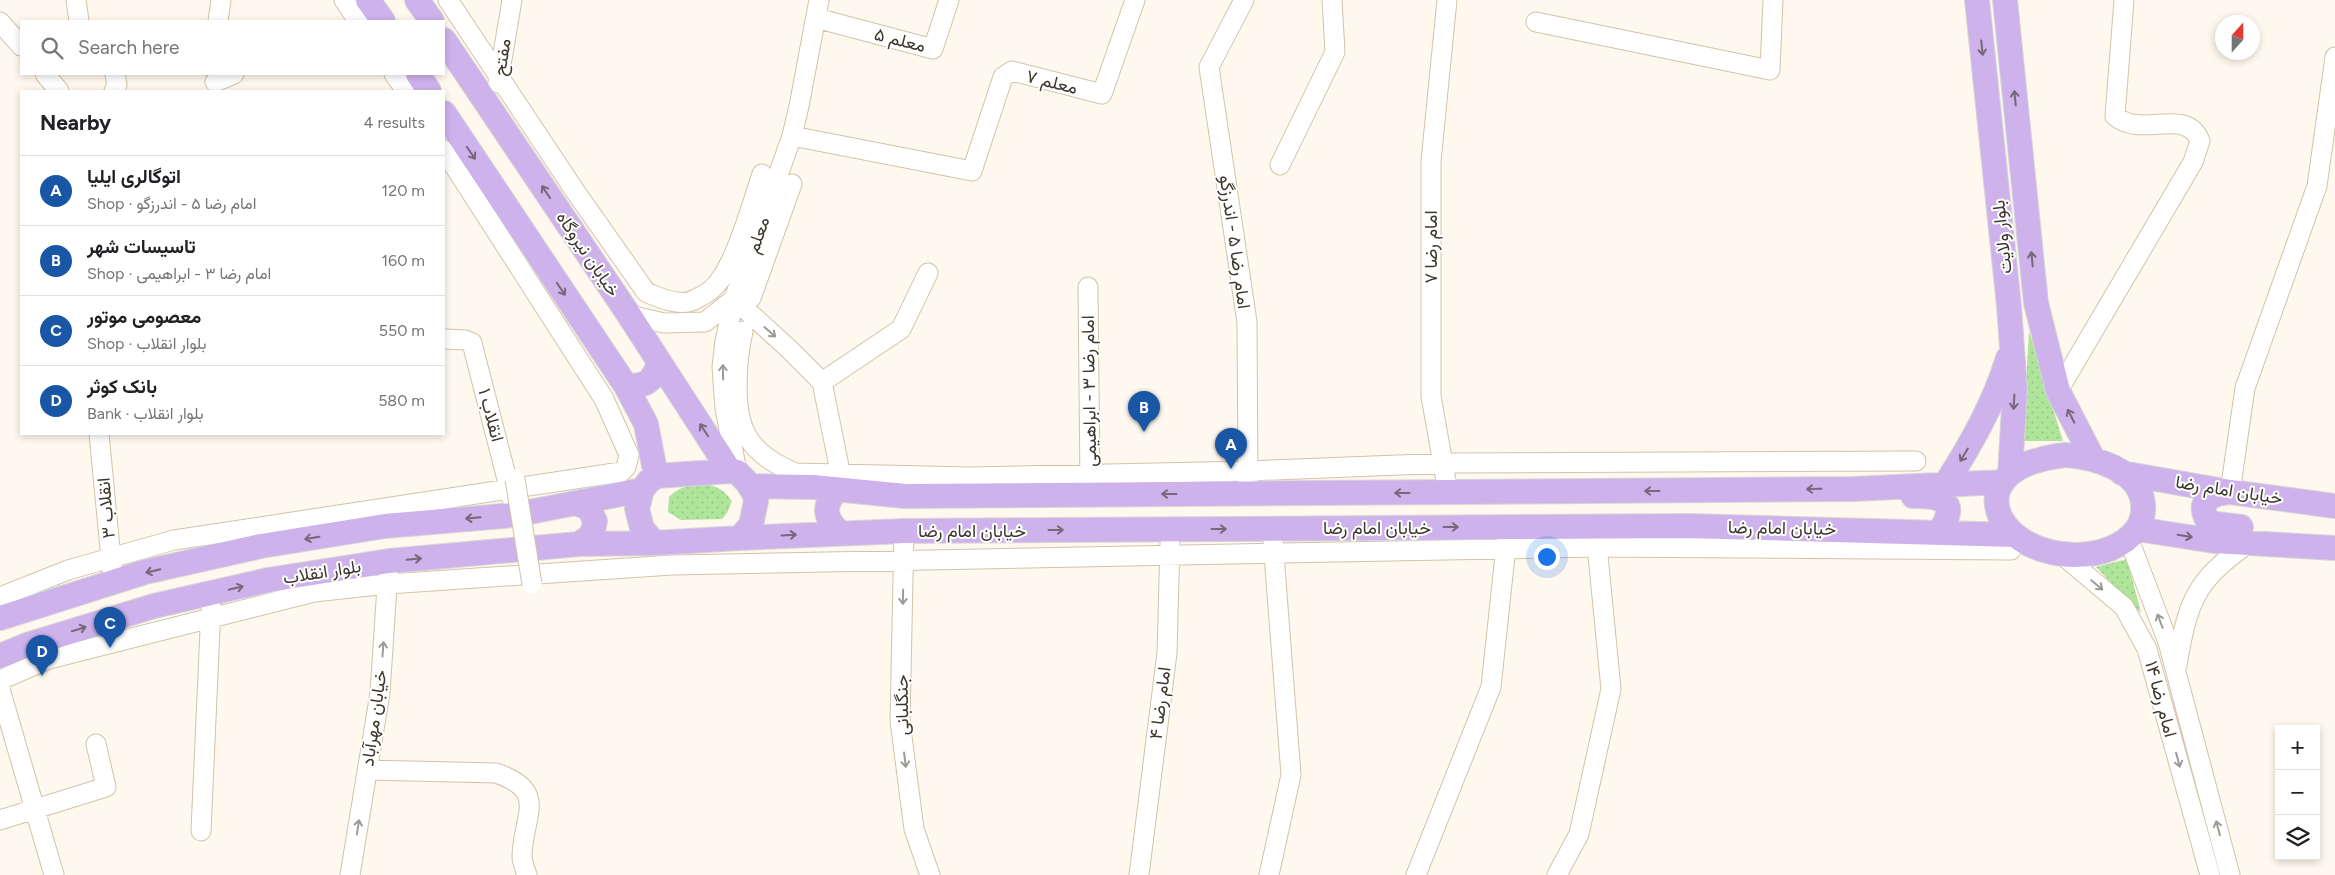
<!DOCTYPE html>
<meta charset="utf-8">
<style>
:root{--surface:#fff;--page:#f2f2f2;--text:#202124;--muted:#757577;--line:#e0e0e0;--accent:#1956a6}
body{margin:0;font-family:Figtree,Vazirmatn,sans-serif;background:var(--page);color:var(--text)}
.controls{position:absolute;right:15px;bottom:15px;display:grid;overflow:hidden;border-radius:0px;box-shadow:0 2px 8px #0003}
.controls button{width:45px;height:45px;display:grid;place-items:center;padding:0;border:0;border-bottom:1px solid var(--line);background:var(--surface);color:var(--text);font:25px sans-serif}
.compass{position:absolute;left:2215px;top:15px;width:45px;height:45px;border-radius:50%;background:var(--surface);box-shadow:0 2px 8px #0003;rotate:21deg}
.you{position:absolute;left:1546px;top:556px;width:18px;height:18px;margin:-12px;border:4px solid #fff;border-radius:50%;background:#1a73e8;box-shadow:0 0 0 8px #1a73e833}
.badge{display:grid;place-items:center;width:32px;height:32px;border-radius:50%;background:var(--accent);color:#fff;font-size:16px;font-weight:700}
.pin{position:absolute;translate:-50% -41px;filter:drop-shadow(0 1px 2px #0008)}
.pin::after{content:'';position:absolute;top:26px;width:18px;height:15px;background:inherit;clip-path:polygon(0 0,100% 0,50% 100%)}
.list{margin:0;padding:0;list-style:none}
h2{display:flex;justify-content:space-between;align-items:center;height:65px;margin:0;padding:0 20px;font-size:21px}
h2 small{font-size:16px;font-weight:400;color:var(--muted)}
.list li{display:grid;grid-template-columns:32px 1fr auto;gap:15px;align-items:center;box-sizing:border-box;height:70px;padding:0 20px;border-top:1px solid var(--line)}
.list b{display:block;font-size:19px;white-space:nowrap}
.list p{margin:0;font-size:16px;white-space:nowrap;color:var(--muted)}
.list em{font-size:16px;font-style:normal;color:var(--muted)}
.icon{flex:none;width:28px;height:28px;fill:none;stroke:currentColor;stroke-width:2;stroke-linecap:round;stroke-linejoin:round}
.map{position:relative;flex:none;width:2335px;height:875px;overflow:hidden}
.search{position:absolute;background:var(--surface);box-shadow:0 2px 8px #0003;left:20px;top:20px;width:425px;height:55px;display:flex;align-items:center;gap:12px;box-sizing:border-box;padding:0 18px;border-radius:0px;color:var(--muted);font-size:19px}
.panel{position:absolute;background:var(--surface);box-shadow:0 2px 8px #0003;left:20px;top:90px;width:425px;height:345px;border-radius:0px}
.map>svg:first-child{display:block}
.grass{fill:url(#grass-dots)}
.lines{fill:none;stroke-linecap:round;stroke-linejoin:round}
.minor-casing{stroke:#d2c3aa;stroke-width:21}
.major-casing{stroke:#d8d7d5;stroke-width:26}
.minor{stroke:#fff;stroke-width:19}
.major{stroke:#ceb2ec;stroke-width:24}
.minor-bridge-casing{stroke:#d2c3aa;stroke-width:21;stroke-linecap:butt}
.minor-bridge{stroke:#fff;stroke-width:19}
.oneway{stroke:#776879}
.oneway2{stroke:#9e9b96}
.labels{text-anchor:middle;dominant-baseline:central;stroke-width:4;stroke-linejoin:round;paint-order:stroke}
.street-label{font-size:18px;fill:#3d372d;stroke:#fff}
</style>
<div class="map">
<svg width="2335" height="875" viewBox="0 0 2335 875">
<defs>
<pattern id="grass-dots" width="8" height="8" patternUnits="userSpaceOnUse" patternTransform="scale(1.25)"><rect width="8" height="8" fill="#aee59a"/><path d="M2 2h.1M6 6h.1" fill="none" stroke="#97c585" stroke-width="1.8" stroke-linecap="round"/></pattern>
</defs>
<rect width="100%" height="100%" fill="#fff8ee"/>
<path class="grass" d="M2029 331 2063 441H2023Z
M702 484C716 485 724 490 732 501L727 513 722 519 681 520 668 512 669 497C679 487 688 485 702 484Z
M2127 559 2141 613 2096 567Z"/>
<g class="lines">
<g class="minor-casing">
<path id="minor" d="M76 0 79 21
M344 0 358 21
M448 0 575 191 646 292C659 298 680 307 694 300 700 297 710 292 714 287 735 267 752 203 762 174
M1244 0 1209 67 1247 322 1248 483
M1447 0 1431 161V396L1448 492
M816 18 933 49 949 0
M218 21 221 0
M0 22 21 46
M1536 22 1770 70 1773 0
M45 74 59 91
M394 74 406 91
M215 82 234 74
M498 83 512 0
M114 91 117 85 115 74
M792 136 972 171 1003 77 1012 71 1102 94 1135 0
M1280 165 1335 52 1332 0
M1088 287 1090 486
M751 298 792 184
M734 299 789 349 822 382 843 486
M629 315 664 323 705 322 734 299
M743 331C737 359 732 410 747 436 758 455 777 465 795 473L970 477 1248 471 1449 463 1916 461
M444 339 465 340 472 343 512 499
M822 382 901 329 928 273
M2058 391 2193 162 2200 141C2186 106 2142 139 2115 116L2124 0
M99 434 112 569
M737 472 725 408 722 367 725 341 734 299 792 136 799 106 819 0
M2230 492 2245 388 2317 186 2335 57
M904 531 900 721 914 829 930 875
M2128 537 2168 642 2230 875
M2060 553 2124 607 2147 649 2210 875
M0 597 68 570 174 540 621 472 626 467 629 455 604 399 444 150
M2177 665C2188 602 2194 581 2249 543
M0 680 49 659 314 592 388 584 672 565 1597 547 2011 550
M0 689 54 875
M367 770 496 773C549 791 523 815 522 856 522 862 525 869 527 875
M0 820 106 787 96 744
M201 831 211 607
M350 875 380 693 388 571
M1139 875 1167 653 1170 543
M1269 875 1291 775 1273 542
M1416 875 1491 687 1507 537
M1557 875 1579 834 1611 689 1596 535"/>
</g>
<g class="major-casing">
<path id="major" d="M368 0 383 21
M417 0 432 21
M1977 0 2009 306 2015 390 2010 474
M2005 0 2036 303 2058 391 2093 459
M444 40 629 315 730 471
M418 74 429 91
M444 113 626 386 646 424 656 476
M626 386C646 386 652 383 659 363
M2065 455C2093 457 2140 469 2143 504 2144 513 2142 521 2137 529 2110 564 2046 561 2015 535 2002 524 1993 508 1998 491 2007 465 2041 458 2065 455Z
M2122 473 2230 492 2335 506
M1945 485C1971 444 1994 404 2008 358
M750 486 813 487 905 496 1853 489 2003 482
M836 490C823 507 824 518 840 533
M2230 492C2209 494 2196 502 2209 523L2241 527
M1913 496C1940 496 1960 500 1940 531
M575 503 589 508 595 521 592 535 579 544
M2137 529 2214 541 2335 548
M740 538 904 531 1689 526 2015 535
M0 618 145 572 261 546 385 526 514 515 642 490
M0 656 27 645 154 606 268 580 389 561 579 544 654 543 740 538 751 525 756 501 754 493 747 482 737 472 730 471 656 476 648 482 642 490 637 509 642 528 654 543"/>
</g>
<use href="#minor" class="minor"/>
<use href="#major" class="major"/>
<g class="minor-bridge-casing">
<path id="minor-bridge" d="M515 479 532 584"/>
</g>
<use href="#minor-bridge" class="minor-bridge"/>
</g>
<defs><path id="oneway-shaft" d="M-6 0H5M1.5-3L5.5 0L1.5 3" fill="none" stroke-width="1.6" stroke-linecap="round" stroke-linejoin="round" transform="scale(1.25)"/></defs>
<g class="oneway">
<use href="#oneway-shaft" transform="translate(1982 48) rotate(84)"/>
<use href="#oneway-shaft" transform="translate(2015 98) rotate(-96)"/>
<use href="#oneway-shaft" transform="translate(471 153) rotate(56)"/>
<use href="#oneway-shaft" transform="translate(546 192) rotate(-124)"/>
<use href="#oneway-shaft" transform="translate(2032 259) rotate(-96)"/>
<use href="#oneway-shaft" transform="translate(561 289) rotate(56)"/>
<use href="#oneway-shaft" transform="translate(2014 402) rotate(93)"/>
<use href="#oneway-shaft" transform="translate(2071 416) rotate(-117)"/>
<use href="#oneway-shaft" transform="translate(704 430) rotate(-124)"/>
<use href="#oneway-shaft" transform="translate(1964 455) rotate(121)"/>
<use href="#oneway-shaft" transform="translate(1814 489) rotate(179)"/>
<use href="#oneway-shaft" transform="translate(1652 491) rotate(180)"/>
<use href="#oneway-shaft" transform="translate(1402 493) rotate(180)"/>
<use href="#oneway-shaft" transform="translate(1169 494) rotate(180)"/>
<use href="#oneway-shaft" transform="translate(473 518) rotate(175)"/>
<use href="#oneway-shaft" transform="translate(1451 527)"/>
<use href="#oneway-shaft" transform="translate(1219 529)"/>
<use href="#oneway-shaft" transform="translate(1056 530)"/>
<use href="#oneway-shaft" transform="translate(789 535) rotate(-3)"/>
<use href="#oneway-shaft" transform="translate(2185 536) rotate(9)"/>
<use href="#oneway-shaft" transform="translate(312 538) rotate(171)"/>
<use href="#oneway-shaft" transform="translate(414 559) rotate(-5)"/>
<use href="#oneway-shaft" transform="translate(153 571) rotate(167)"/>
<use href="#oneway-shaft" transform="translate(236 588) rotate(-13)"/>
<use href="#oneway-shaft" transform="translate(79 629) rotate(-17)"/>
</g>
<g class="oneway2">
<use href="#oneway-shaft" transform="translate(770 332) rotate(41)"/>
<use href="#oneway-shaft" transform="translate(723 372) rotate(-91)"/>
<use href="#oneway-shaft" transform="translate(2097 585) rotate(40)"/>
<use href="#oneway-shaft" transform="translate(903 597) rotate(91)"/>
<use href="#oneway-shaft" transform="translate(2160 621) rotate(-111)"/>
<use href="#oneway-shaft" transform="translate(383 649) rotate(-86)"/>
<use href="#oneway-shaft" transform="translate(905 760) rotate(83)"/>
<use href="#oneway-shaft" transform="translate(2178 760) rotate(75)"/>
<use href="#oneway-shaft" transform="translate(358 827) rotate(-81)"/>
<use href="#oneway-shaft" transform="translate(2218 828) rotate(-105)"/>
</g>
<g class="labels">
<g class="street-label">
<text transform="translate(900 40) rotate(14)">معلم ۵</text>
<text transform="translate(502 57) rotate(-81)">مفتح</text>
<text transform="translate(1052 82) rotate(14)">معلم ۷</text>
<text transform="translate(758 235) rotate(-71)">معلم</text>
<text transform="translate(2002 237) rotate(-96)">بلوار ولایت</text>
<text transform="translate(1235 242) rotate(82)">امام رضا ۵ - اندرزگو</text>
<text transform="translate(1431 247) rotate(-90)">امام رضا ۷</text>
<text transform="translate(588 254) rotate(56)">خیابان نیروگاه</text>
<text transform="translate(1089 391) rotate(-91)">امام رضا ۳ - ابراهیمی</text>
<text transform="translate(491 415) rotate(75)">انقلاب ۱</text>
<text transform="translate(2229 490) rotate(9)">خیابان امام رضا</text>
<text transform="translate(106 508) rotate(-95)">انقلاب ۳</text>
<text x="1377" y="528">خیابان امام رضا</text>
<text transform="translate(1782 528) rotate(1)">خیابان امام رضا</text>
<text x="972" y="531">خیابان امام رضا</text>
<text transform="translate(322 572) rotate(-9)">بلوار انقلاب</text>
<text transform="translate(2161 699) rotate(75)">امام رضا ۱۴</text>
<text transform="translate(1160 703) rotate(-83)">امام رضا ۴</text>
<text transform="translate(902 705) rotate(-91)">جنگلبانی</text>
<text transform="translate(374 718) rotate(-82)">خیابان مهرآباد</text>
</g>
</g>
</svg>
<div class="controls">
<button>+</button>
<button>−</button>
<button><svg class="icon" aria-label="layers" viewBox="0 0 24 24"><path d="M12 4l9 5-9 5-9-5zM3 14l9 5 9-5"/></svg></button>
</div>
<svg class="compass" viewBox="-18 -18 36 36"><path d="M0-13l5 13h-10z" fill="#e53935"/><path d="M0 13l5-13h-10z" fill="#757577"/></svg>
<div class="you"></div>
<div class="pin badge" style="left:1231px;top:469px">A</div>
<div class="pin badge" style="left:1144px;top:432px">B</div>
<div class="pin badge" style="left:110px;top:648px">C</div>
<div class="pin badge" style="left:42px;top:676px">D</div>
<div class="search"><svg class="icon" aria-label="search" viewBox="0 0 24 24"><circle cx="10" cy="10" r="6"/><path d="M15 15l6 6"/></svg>Search here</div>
<section class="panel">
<h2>Nearby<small>4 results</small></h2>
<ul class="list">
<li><span class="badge">A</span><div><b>اتوگالری ایلیا</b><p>Shop · امام رضا ۵ - اندرزگو</p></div><em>120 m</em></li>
<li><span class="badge">B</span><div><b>تاسیسات شهر</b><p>Shop · امام رضا ۳ - ابراهیمی</p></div><em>160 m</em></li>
<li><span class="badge">C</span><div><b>معصومی موتور</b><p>Shop · بلوار انقلاب</p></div><em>550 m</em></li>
<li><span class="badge">D</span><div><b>بانک کوثر</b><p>Bank · بلوار انقلاب</p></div><em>580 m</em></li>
</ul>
</section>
</div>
